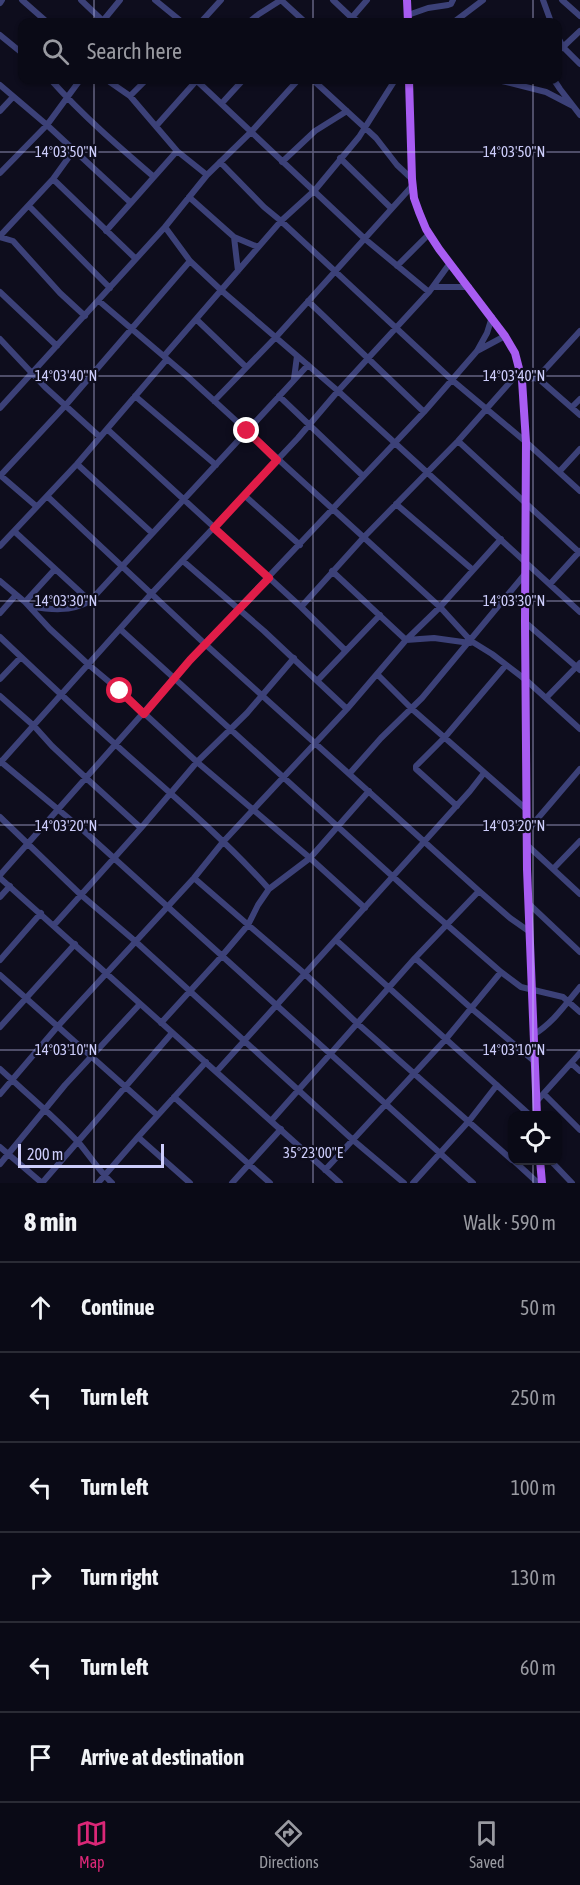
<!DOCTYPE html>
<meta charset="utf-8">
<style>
:root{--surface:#0a0a16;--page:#181823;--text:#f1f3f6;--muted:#999aa1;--line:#2a2b35;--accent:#db2777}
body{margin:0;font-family:"Asap Condensed",sans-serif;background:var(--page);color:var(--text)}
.controls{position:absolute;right:18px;bottom:18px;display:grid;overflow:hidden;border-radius:12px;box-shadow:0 2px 4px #0004}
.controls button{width:54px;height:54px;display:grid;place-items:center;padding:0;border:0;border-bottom:2px solid var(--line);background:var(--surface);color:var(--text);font:30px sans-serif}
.scale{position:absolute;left:18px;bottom:15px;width:146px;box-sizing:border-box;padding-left:6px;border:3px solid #cdcdfb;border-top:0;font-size:16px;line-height:21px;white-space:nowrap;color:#cdcdfb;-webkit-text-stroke:4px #0e0d1d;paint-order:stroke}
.stop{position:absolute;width:18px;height:18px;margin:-14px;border:4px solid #e11d48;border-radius:50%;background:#fff}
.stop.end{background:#e11d48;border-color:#fff;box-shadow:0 2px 6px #0008}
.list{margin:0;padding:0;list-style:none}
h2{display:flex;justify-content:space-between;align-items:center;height:78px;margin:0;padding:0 24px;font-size:26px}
h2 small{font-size:20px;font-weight:400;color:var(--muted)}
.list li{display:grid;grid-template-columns:39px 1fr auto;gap:18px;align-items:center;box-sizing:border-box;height:90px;padding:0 24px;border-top:2px solid var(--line)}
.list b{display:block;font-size:22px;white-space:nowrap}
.list em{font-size:20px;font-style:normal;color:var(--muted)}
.icon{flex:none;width:33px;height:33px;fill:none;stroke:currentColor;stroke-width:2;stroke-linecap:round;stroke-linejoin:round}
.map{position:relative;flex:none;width:580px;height:1183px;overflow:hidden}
.search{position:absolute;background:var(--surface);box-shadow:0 2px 4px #0004;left:18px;right:18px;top:18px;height:66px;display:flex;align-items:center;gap:15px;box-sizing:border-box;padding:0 21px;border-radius:12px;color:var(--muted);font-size:22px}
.sheet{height:618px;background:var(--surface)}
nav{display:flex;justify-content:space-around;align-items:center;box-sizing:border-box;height:84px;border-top:2px solid var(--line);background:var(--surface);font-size:16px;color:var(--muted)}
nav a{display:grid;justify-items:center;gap:3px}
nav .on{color:var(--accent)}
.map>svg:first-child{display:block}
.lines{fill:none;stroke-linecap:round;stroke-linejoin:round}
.minor{stroke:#3c4178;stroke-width:6}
.major{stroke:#a85cf2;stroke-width:8}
.route{stroke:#e11d48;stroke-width:8}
.ticks{fill:none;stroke:#cdcdfb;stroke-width:1.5;stroke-opacity:0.45}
.ticks-label{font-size:15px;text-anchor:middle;fill:#cdcdfb;stroke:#0e0d1d;stroke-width:4.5;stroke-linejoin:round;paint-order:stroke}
</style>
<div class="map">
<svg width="580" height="1183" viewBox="0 0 580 1183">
<rect width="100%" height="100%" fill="#0e0d1d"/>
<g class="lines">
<path class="minor" d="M22 0 47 22
M81 0 103 21
M155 0 182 22
M281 0 305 22
M333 0 352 18 360 22
M543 0 551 22
M562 0 580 16
M0 3 2 0
M408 15 428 8 448 5 451 4 453 0
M102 22 120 0
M201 22 221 0
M249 22 259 14 281 0
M348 22 367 0
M454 22 483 0
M580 31 563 47 580 64
M0 35 22 53
M558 37 563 47 558 51
M51 80C82 115 118 146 154 177
M107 80 130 96 177 151 207 175
M196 80 365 239 429 292
M313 80 376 138 397 165 412 179
M498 80 546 92 573 106
M554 80 560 89 580 115
M0 85 47 125 131 203
M130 96 146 80
M222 103 243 80
M0 111 13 97
M157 125 197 80
M74 150 53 179 136 259
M340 158 391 208
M220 162 264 207 281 221 452 380 526 442 580 491
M282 162 315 131 347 111
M0 173 47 125 80 80
M189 197 234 237 258 247
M29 206 110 288
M165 227 190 261 222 291 338 391 580 612
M106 231 177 151
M0 236 53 179
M0 237 13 241 60 293 85 316
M234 237 238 271
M397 266 429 234
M433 287H469
M0 292 57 346
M99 301 187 376 440 607 471 641 492 654 526 680 580 729
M308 301 424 412
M197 320 246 367
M0 339 45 387 100 437
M477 351 505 336
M164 356 281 221 315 190 359 137 395 80
M537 378 580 331
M294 379 297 356
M522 380 534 378 540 380 580 415
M135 396 216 465
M279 396 363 476
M214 401 276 337 413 185
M572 407 580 399
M0 408 165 227 207 175 251 132 298 80
M107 429 301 607 345 650
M458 441 580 553
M77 464 151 532
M559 472 580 449
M0 475 36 506
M0 476 65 406 190 261
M244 495 300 545
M47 496 205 644 479 891 510 918 530 932
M396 504 473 570
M14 531 90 601
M0 546 77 464 167 359
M183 561 264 631 347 709
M332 571 406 640 434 638 470 643
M0 581 25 602 50 629 89 665 120 691 197 762 310 858 365 908
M550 584 580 551
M25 602 55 569
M30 606C51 610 70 612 90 601L308 365
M301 607 364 537 458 441 520 371
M0 613 16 595
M525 622 580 670
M120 629 423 904 501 972 521 987 563 997 580 1012
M0 637C38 673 76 709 115 744 167 791 222 836 269 889
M377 674 412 709 526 809
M0 679 21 657
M318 680 380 615
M0 696 34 726 52 746 85 777 141 828
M546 698 580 663
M0 761 84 831 473 1183
M0 763 151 594 298 438 338 391 429 292 450 263
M350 773 381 738 422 698 525 574
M457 806 416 769V766L445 737 506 665
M0 817 80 894 135 941 353 1140 404 1183
M527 831 580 769
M527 845 580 894
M554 868 580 841
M0 875 190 660 424 412 477 351 487 333 492 317
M0 878 340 1183
M194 878 305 974 358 1024 512 1160
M0 897 10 886
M529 904 580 952
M54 925 141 828 197 762 247 713 294 658
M336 940 531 1116
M415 958 471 1008 534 1061
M0 960 41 913
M0 975 157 1115
M161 1023 221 957 248 925 258 905 269 889 310 858 369 791
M0 1027 75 944
M533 1035C553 1023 565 1005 580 987
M571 1063 580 1071
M0 1069C26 1093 55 1117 79 1143 90 1156 99 1171 112 1183
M217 1071 470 791 484 773
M0 1094 58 1026 194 878 223 842 347 709 406 640 440 607 501 539
M544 1094 580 1130
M174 1097 270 1183
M536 1102 580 1053
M271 1121 415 958 479 891
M138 1137 190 1183
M0 1147 42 1183
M513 1160 538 1183
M550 1160 572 1183
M0 1164 65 1085 140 1004
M325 1170 445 1040 501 972
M42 1183 172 1033
M98 1183 138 1137 206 1062
M232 1183 281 1129
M413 1183 469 1121 497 1085"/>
<path class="major" d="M407 0 408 22
M409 80 412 179 414 198 419 212 426 229 439 249 505 336 515 353 522 380 526 442 525 622 527 869 537 1116
M540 1160 542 1183"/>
</g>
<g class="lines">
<path class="route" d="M120 691 144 714 190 660 269 578 214 528 277 460 247 431"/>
</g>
<path class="ticks" d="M94 0V22M313 0V22M533 0V22M94 80V1183M313 80V1183M533 80V1116M0 152H580M0 376H580M0 601H580M0 825H580M0 1050H580M533 1160V1183"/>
<g class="ticks-label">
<text x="66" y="157">14°03'50"N</text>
<text x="514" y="157">14°03'50"N</text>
<text x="66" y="381">14°03'40"N</text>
<text x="514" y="381">14°03'40"N</text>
<text x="66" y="606">14°03'30"N</text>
<text x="514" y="606">14°03'30"N</text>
<text x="66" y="831">14°03'20"N</text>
<text x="514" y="831">14°03'20"N</text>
<text x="66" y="1055">14°03'10"N</text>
<text x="514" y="1055">14°03'10"N</text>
<text x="313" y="1158">35°23'00"E</text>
</g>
</svg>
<div class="controls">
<button><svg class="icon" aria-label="locate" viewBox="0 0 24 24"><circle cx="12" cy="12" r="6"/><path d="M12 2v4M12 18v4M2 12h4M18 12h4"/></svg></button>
</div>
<div class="scale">200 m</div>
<div class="stop" style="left:120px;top:691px"></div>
<div class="stop end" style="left:247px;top:431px"></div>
<div class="search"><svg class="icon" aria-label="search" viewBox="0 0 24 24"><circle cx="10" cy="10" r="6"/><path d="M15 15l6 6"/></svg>Search here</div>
</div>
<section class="sheet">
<h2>8 min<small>Walk · 590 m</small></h2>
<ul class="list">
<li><svg class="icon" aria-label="ahead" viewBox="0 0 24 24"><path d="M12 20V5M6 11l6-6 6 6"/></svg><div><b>Continue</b></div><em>50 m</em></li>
<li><svg class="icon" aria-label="left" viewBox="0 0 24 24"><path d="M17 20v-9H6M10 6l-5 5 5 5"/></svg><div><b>Turn left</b></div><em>250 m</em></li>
<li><svg class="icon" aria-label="left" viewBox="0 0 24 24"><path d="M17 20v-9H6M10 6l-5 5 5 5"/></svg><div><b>Turn left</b></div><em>100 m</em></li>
<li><svg class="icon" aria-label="right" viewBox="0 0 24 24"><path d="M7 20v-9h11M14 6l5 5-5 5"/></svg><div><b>Turn right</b></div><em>130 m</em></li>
<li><svg class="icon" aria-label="left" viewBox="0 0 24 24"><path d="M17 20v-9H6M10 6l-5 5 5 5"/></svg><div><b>Turn left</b></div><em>60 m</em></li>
<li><svg class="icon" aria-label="arrive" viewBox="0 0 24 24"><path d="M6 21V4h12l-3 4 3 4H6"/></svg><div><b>Arrive at destination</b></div></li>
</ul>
</section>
<nav>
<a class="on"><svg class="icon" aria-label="map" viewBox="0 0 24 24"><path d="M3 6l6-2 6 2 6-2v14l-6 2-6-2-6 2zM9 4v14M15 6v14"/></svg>Map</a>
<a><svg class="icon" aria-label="directions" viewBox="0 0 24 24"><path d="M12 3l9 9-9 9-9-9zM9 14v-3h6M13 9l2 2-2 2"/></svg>Directions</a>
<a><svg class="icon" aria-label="saved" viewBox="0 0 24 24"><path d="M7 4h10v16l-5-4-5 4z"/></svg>Saved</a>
</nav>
